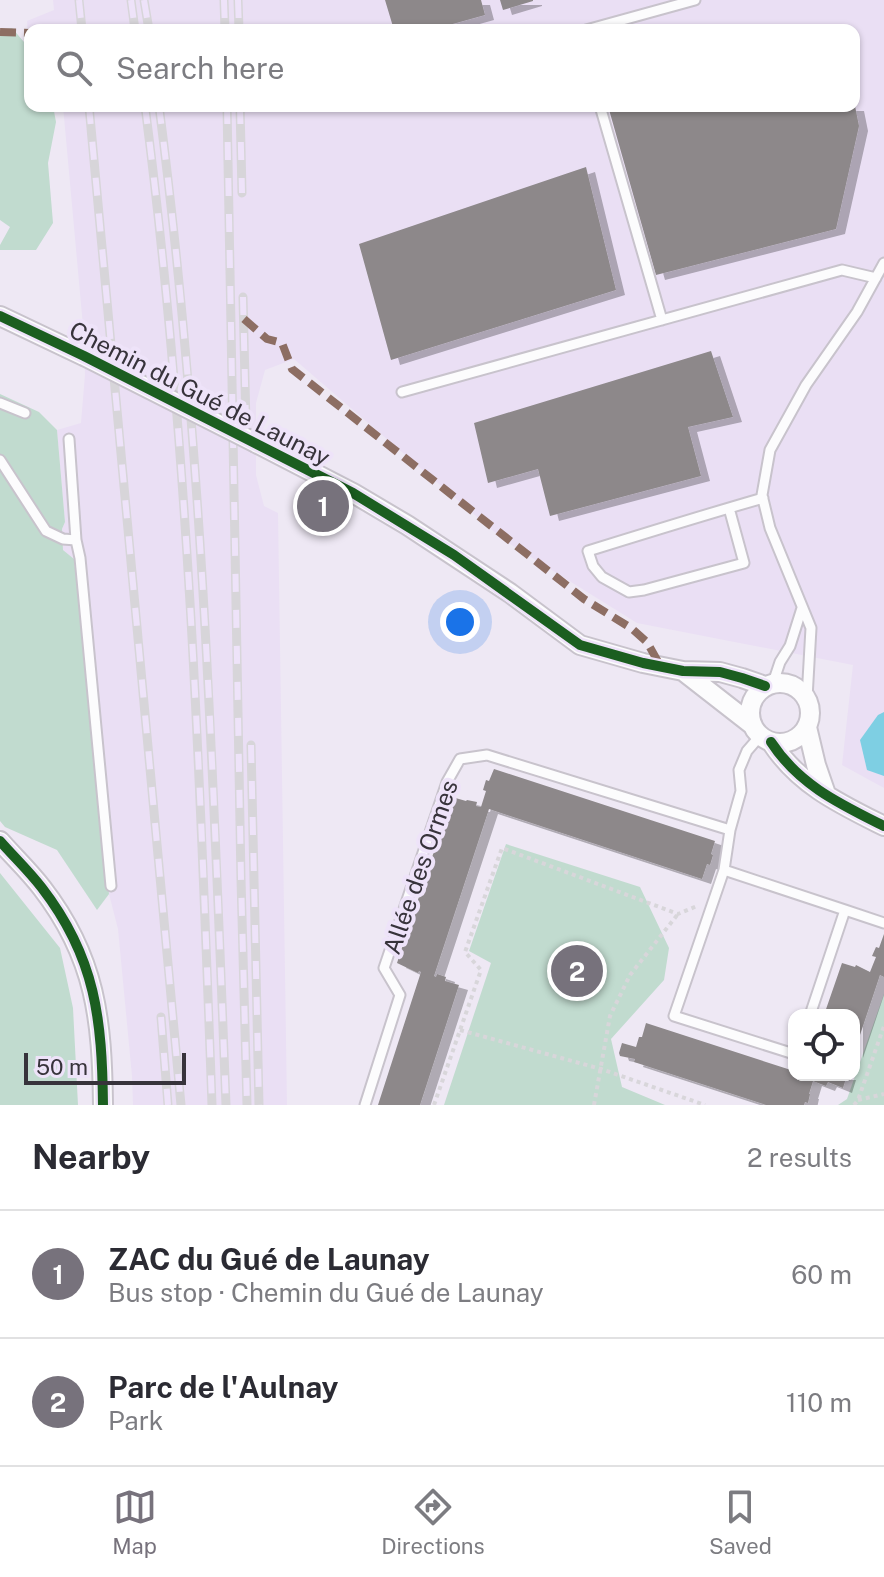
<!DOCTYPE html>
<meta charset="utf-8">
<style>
:root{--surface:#fff;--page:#f2f2f3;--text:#2b2b33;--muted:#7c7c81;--line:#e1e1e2;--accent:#77727c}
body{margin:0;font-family:"Public Sans",sans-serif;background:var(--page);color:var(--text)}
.controls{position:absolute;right:24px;bottom:24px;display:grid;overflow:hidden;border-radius:16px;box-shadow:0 2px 6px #0004}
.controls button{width:72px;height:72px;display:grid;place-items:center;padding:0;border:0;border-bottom:2px solid var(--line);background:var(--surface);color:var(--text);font:40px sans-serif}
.scale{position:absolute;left:24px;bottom:20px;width:162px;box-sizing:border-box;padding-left:8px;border:4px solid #37333b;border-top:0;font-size:22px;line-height:28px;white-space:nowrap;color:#37333b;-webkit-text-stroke:6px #eee3f9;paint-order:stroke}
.you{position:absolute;left:460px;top:622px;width:28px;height:28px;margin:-20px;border:6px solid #fff;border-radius:50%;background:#1a73e8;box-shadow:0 0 0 12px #1a73e833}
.badge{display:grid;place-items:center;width:52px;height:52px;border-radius:50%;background:var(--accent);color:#fff;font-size:26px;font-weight:700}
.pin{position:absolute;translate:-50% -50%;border:4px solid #fff;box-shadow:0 2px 8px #0006}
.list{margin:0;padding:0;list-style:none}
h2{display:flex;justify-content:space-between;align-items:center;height:104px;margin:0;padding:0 32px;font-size:34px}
h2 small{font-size:26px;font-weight:400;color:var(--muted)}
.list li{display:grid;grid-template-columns:52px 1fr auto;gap:24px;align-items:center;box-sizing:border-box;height:128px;padding:0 32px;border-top:2px solid var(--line)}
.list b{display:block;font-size:30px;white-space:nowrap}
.list p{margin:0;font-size:26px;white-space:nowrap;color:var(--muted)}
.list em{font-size:26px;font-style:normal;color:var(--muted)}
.icon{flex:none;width:44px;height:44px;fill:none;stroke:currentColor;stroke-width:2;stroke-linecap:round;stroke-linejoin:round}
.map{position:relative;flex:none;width:884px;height:1105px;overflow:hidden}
.search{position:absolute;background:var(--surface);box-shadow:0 2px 6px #0004;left:24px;right:24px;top:24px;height:88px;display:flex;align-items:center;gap:20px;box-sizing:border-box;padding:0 28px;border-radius:16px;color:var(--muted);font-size:30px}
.sheet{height:360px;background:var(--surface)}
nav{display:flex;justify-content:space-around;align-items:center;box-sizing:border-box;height:112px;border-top:2px solid var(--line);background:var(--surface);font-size:22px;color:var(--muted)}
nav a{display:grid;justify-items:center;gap:4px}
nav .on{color:var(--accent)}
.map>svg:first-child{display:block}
.built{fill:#eadff4}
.green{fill:#c1dbcf}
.water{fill:#7ecfe3}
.building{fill:#8d888a;filter:url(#shadow)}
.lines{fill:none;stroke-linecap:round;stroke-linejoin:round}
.service-casing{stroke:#c8c3cc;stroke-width:13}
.minor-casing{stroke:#c8c3cc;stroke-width:22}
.path{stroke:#d8d6da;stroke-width:4;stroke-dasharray:4 4;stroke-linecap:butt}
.service{stroke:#fcfcfd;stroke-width:9}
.minor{stroke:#fcfcfd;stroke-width:18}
.rail-casing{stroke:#d7d5d9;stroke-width:9}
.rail{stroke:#eee3f9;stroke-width:6;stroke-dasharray:18;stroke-linecap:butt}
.minor-bridge-casing{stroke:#c8c3cc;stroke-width:22;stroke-linecap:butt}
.minor-bridge{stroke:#fcfcfd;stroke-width:18}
.quiet{stroke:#8d6e63;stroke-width:8;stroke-dasharray:16 8;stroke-linecap:butt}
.cycleway-casing{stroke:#eee3f9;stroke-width:15}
.cycleway{stroke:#1b5e20;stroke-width:10}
.labels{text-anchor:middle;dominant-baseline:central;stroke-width:8;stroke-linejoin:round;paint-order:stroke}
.street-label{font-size:24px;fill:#37333b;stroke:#eee3f9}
</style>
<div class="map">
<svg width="884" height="1105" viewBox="0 0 884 1105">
<defs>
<filter id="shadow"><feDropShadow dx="9" dy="5" stdDeviation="0" flood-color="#0004"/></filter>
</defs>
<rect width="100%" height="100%" fill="#eee8f4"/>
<path class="built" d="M53 0H884V788L842 765 853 665 637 623 505 541 294 359 265 370 256 403V475L264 506 278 513 287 1105H133L132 1076 118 929 109 894 105 869 74 559 63 550 62 529 65 522 57 430 81 423 85 375 84 337 63 106H854V30H30L29 48 27 21 54 10Z"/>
<path class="green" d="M12 28 30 49V106H53L56 122 48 163 53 223 36 250H0V245L10 227 0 220V30Z
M0 394 39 412 57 430 65 522 62 529 63 550 74 559 109 894 97 910 57 850 5 827 0 821Z
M506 844 640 887 669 948 664 980 611 1039 622 1087 665 1105H444L491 963 469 951Z
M0 873 60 948 73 1008 78 1105H0Z
M884 994V1105H838L847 1099Z"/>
<path class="water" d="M884 712V776L867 770 860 740 878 715Z"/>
<path class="building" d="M385 0H481L485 15 431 30H394Z
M500 0H533V1L503 10Z
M608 106H855L859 126 836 229 656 275Z
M586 167 616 290 391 360 359 244Z
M711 351 733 417 688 427 701 476 550 516 538 469 488 483 474 423Z
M494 769 715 841 711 854 713 855 710 865 707 864 702 879 489 809 434 976 436 977 437 974 446 977 445 981 459 985 420 1105H378L421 972 419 971 418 973 397 963 452 797 466 801 467 800 477 802 476 806 481 807 486 791 483 790 486 780 489 781Z
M884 934V977L880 975 854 1053V1015H824L842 963 855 967 856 965 870 972 876 957 872 956 876 947 879 948Z
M646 1023 794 1071V1075H847L843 1088 828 1082 826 1086 813 1081 809 1094H810L808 1103 805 1102 804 1105H766L634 1062 635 1059 620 1056 619 1053 622 1043 636 1047 639 1037H642Z"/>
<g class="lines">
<g class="service-casing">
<path id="service" d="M586 30 695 0
M600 106 662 320
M402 392 842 270 876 278
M0 403 25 413
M69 439 76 540 80 558 111 886
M0 460 46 531 63 539 76 540
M729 508 744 563 644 590 629 592 602 577 593 566 588 551C646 533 704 515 763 498
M773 683 780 662 790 646 802 608
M807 698 811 628 770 528 762 495 770 450 806 385 857 312 884 263
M760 736 747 751 739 770 741 791 730 830 724 870 674 1016 794 1054
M724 870 845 910 810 1015
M845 910 884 923
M365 1105 400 995 384 968 447 782 460 759 487 755 730 830"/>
</g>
<g class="minor-casing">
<path id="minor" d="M0 316 84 356
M256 443 353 493 407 525 510 593 580 645 643 663 683 671 720 672 742 678 765 686
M683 671 751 724
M750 713a30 30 0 1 1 60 0a30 30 0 1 1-60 0Z
M807 727 816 765 826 794
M771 742C799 785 840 804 884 826
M0 841C14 857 29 871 42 888 96 958 102 1020 103 1105"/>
</g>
<path class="path" d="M460 1030 601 1069 705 1105
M858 1100 884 1094
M434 1105 481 970 465 952 502 848 678 914 697 906
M594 1105 610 1016 630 975 678 914
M854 1105 858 1100 884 1026"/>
<use href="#service" class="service"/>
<use href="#minor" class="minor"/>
<g class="rail-casing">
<path id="rail" d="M79 0 82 30
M131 0 135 30
M144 0 149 30
M224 0 225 30
M238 0 239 30
M89 106 181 1105
M145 106C188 438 200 771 212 1105
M159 106C202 438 213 771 226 1105
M227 106 241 879 247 1105
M240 106 242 193
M243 297 246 425
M251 745 259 1105
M161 1017 168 1105"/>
</g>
<use href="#rail" class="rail"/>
<g class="minor-bridge-casing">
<path id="minor-bridge" d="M84 356 256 443"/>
</g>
<use href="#minor-bridge" class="minor-bridge"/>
<path class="quiet" d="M0 32 30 33
M244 319 267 339 282 343 292 369 584 599 631 628 647 642 661 667"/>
<g class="cycleway-casing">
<path id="cycleway" d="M0 316 84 356 353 493 454 555 580 645 643 663 683 671 720 672 742 678 765 686
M771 742C799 785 840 804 884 826
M0 841C14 857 29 871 42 888 96 958 102 1020 103 1105"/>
</g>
<use href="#cycleway" class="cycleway"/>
</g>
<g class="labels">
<g class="street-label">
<text transform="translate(200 393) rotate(27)">Chemin du Gué de Launay</text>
<text transform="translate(420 867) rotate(-71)">Allée des Ormes</text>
</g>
</g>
</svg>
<div class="controls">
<button><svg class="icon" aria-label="locate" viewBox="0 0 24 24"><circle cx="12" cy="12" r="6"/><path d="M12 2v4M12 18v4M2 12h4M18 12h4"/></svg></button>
</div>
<div class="scale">50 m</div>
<div class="you"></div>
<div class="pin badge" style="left:323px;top:506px">1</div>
<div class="pin badge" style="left:577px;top:971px">2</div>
<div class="search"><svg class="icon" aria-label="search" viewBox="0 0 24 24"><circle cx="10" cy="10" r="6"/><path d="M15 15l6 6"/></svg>Search here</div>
</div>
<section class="sheet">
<h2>Nearby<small>2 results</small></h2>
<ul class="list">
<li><span class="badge">1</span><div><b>ZAC du Gué de Launay</b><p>Bus stop · Chemin du Gué de Launay</p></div><em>60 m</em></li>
<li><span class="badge">2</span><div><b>Parc de l'Aulnay</b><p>Park</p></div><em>110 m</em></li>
</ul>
</section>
<nav>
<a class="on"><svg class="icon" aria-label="map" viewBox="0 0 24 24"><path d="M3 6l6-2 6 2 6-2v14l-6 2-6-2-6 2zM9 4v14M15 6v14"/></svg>Map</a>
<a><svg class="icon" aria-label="directions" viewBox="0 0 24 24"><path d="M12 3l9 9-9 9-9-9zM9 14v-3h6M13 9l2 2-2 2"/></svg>Directions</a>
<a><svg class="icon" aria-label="saved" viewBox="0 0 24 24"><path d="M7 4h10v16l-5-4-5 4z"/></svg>Saved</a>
</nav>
